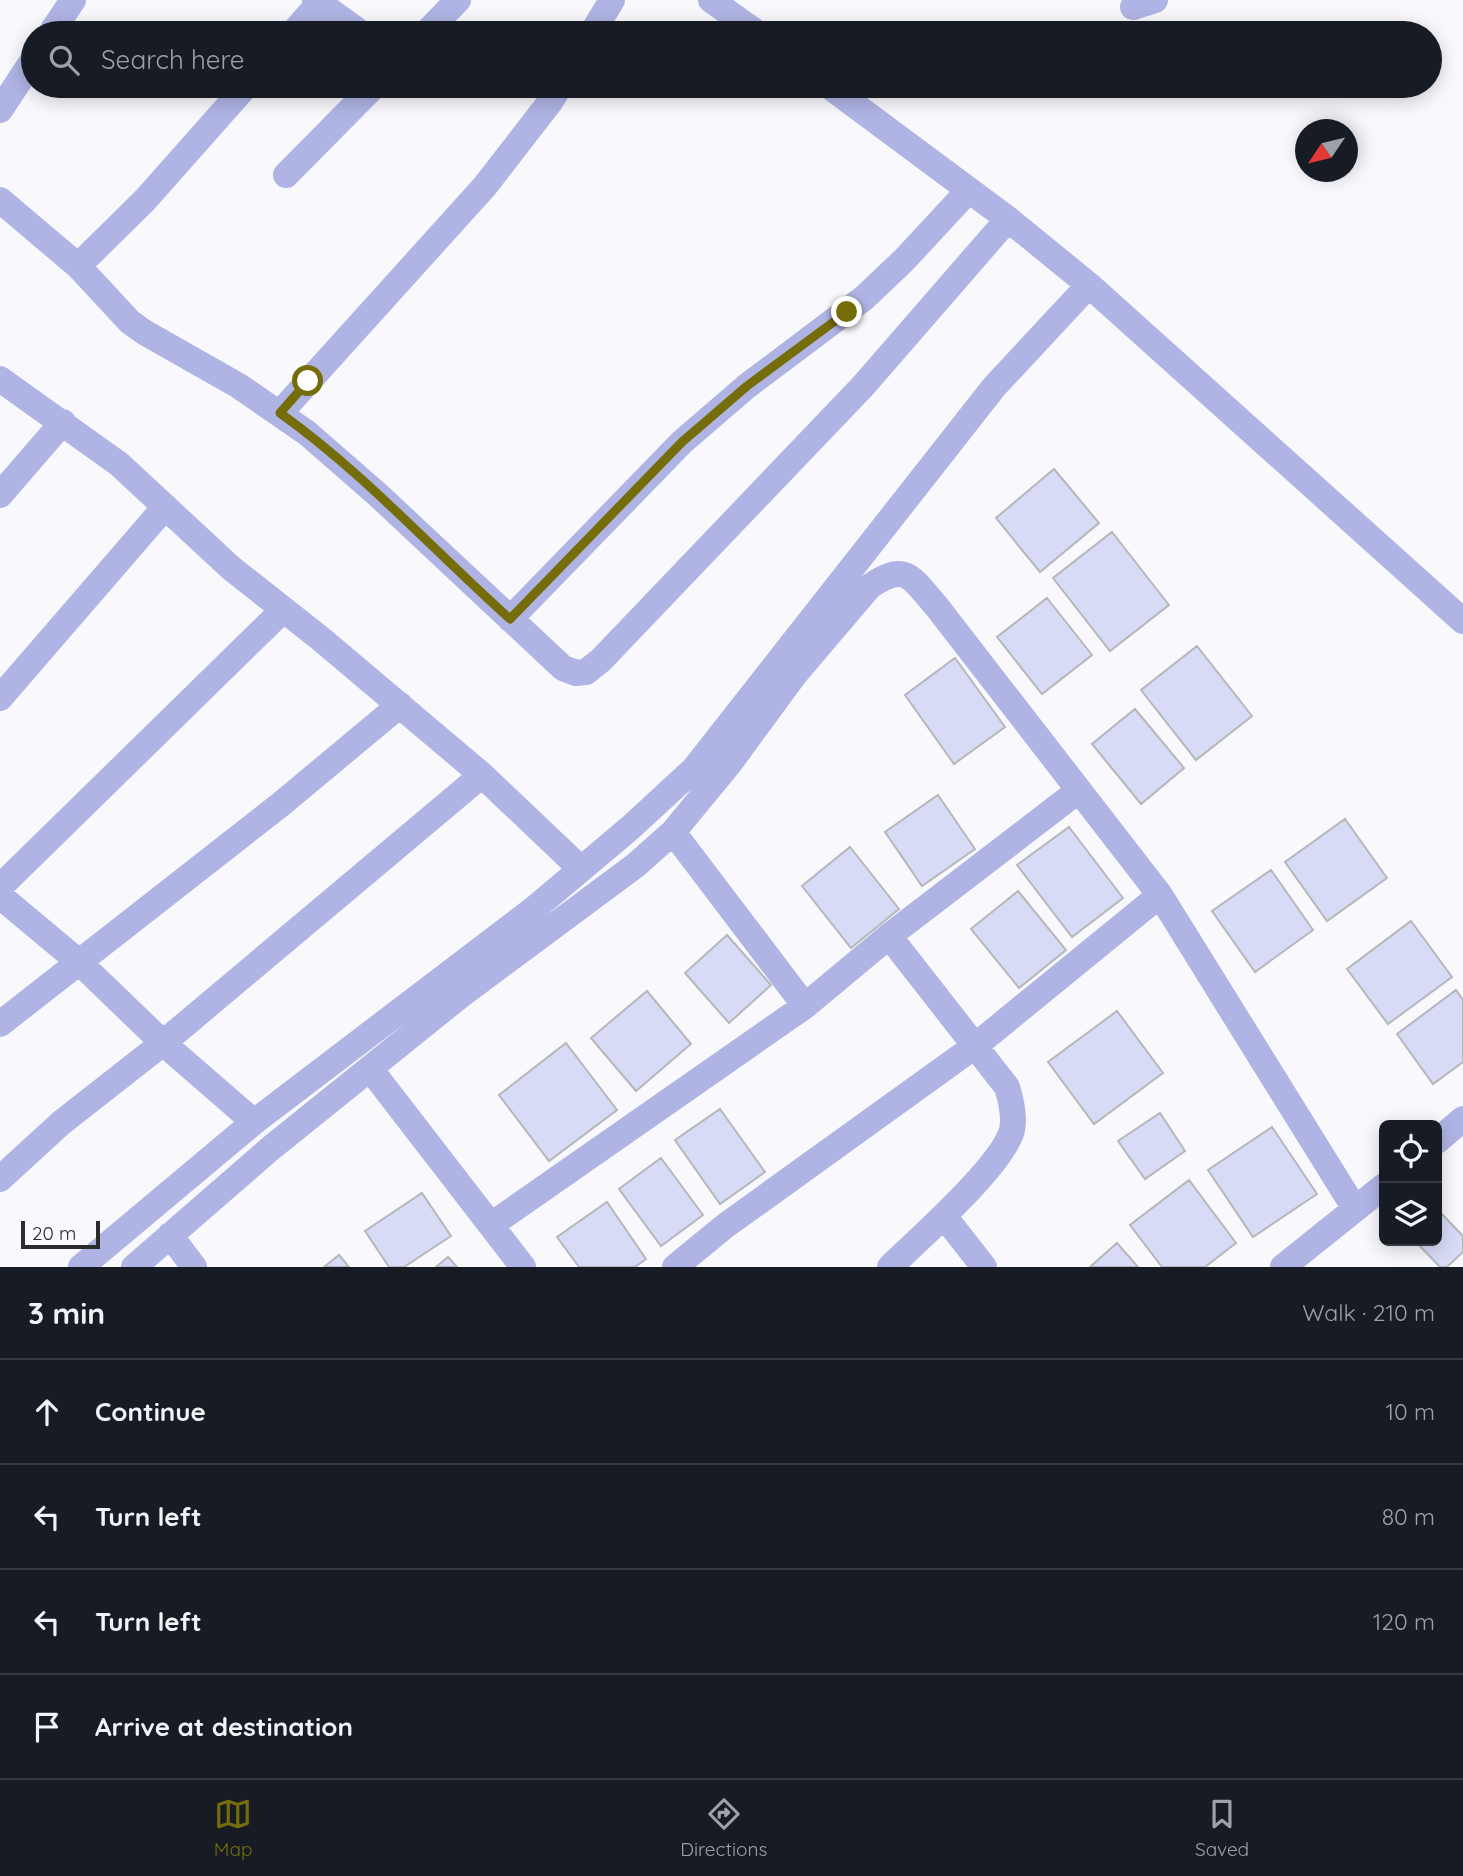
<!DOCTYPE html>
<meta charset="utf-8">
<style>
:root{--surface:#171b24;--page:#242831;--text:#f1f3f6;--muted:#9ea1a6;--line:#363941;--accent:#746d09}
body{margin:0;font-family:Quicksand,sans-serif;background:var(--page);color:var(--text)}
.controls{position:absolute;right:21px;bottom:21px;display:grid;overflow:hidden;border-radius:10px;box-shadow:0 4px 18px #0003}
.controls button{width:63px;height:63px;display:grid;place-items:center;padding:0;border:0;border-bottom:2px solid var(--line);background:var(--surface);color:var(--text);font:35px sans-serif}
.compass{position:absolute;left:1295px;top:119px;width:63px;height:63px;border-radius:50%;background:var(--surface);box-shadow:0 4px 18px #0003;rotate:235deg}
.scale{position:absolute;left:21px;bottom:18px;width:79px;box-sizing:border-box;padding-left:7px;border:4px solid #2b2b2c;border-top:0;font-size:19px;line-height:24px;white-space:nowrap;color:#2b2b2c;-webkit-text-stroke:5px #f9f9fd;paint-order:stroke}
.stop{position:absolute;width:21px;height:21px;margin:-16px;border:5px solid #746d09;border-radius:50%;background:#fff}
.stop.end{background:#746d09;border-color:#fff;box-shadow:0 2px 7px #0008}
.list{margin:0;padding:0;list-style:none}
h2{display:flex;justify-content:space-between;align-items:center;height:91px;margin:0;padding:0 28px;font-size:30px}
h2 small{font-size:23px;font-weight:400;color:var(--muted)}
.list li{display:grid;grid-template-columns:46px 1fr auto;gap:21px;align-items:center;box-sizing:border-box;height:105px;padding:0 28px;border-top:2px solid var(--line)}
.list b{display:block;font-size:26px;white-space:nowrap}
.list em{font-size:23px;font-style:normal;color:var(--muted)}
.icon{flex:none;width:38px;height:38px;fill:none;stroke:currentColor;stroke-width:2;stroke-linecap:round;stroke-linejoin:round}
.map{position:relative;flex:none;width:1463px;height:1267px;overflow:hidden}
.search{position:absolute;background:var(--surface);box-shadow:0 4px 18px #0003;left:21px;right:21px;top:21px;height:77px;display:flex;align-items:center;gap:18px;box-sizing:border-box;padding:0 24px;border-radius:38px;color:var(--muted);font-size:26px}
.sheet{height:511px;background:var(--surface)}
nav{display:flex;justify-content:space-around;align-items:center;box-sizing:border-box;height:98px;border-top:2px solid var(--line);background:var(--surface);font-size:19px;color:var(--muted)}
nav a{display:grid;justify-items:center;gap:4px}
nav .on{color:var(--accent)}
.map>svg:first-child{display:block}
.building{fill:#d7dbf6;stroke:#b6b7ba;stroke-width:2}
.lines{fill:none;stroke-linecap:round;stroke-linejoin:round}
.minor{stroke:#afb4e4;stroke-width:26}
.route{stroke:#746d09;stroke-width:9}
</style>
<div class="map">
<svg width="1463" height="1267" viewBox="0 0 1463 1267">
<rect width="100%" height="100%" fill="#f9f9fd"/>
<path class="building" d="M1054 469 1099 523 1040 572 996 518Z
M1112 532 1169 605 1110 651 1053 578Z
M1047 598 1092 655 1042 694 997 637Z
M1197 646 1252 716 1196 760 1141 690Z
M955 658 1005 727 954 764 905 695Z
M1135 709 1184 768 1141 804 1092 744Z
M938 795 975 849 922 886 885 832Z
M1345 819 1387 878 1327 921 1285 862Z
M1069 827 1123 898 1072 937 1017 865Z
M850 847 899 909 851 948 802 886Z
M1271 870 1313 930 1255 972 1212 911Z
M1018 891 1066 950 1019 988 971 929Z
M1411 921 1452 977 1388 1024 1347 969Z
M727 935 771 985 729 1023 685 973Z
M1456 990 1463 1000V1062L1433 1084 1397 1034Z
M647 991 691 1044 636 1091 591 1038Z
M1117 1011 1163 1073 1094 1124 1048 1062Z
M566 1043 617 1110 549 1161 499 1095Z
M720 1109 765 1172 720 1204 675 1140Z
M1160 1113 1185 1151 1145 1179 1118 1141Z
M1272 1127 1317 1194 1253 1237 1208 1170Z
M661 1158 703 1215 661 1246 619 1189Z
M1189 1180 1236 1243 1205 1267H1162L1130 1225Z
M422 1193 451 1236 404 1267H389L365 1231Z
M607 1202 646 1259 635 1267H579L557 1237Z
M1437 1209 1463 1236V1252L1447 1267H1440L1415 1241H1437Z
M1117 1243 1138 1267H1090Z
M339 1255 349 1267H324Z
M448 1257 457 1267H436Z"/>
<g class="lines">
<path class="minor" d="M315 0 361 33
M711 0 757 33
M1133 7 1155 0
M51 33 73 0
M293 33 319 3
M426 33 458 0
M592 33 612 0
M829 86 1008 219 1089 285 1463 621
M0 110 33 60
M286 175 374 86
M0 200 78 266 130 322 144 332 239 386 307 433 377 494 563 668 576 673 586 672 601 660 863 386 1008 219
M78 266 145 200 246 86
M0 379 119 464 231 568 321 639 482 775 581 869
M280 413 485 186 550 102 560 86
M0 495 63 422
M510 619 682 442 747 386 864 298 904 260 969 190
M0 698 165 507
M673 832 805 1006
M0 887 283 610
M0 896 79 962 163 1043 254 1122
M889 936 1007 1087C1011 1100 1015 1116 1012 1130 1003 1165 919 1239 890 1267
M0 1024 280 805 400 705
M371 1070 523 1267
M1437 1141 1463 1119
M0 1179 61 1123 163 1043 482 775
M944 1216 984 1267
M491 1225 805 1006 889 936 1078 791
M170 1235 194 1267
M81 1267 254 1122 535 908 630 828 694 769 994 387 1089 285
M134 1267 271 1148 461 995 636 865 673 832 729 764 795 674 869 587C907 560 912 579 937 607L1160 895 1355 1209
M675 1267 725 1226 975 1046 1160 895
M1283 1267 1384 1186"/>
</g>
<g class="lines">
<path class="route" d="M308 381 280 413C364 473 434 551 510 619L682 442 747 386 847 312"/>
</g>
</svg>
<div class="controls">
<button><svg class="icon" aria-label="locate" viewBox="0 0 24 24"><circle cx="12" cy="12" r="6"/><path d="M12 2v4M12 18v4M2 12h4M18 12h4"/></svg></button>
<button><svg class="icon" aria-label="layers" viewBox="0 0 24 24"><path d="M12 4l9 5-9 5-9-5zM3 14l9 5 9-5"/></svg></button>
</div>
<svg class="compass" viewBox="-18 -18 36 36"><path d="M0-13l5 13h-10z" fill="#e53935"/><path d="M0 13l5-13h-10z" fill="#9ea1a6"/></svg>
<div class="scale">20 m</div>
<div class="stop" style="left:308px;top:381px"></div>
<div class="stop end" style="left:847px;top:312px"></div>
<div class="search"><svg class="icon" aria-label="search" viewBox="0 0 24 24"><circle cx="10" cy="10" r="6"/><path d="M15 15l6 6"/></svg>Search here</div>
</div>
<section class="sheet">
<h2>3 min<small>Walk · 210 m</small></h2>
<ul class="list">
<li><svg class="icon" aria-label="ahead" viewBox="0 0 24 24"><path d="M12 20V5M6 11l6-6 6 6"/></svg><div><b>Continue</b></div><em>10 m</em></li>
<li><svg class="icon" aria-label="left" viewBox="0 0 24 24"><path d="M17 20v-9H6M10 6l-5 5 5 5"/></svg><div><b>Turn left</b></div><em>80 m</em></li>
<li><svg class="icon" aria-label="left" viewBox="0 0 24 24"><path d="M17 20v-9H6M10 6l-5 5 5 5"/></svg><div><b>Turn left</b></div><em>120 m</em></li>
<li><svg class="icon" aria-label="arrive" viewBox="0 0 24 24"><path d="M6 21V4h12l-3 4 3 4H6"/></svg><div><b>Arrive at destination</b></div></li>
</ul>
</section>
<nav>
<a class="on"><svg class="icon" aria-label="map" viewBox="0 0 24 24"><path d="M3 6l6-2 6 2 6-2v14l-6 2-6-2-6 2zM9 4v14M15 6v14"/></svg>Map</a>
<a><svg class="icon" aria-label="directions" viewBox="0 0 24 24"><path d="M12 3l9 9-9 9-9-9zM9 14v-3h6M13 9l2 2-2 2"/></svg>Directions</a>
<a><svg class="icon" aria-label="saved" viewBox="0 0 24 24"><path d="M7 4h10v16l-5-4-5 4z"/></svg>Saved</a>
</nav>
